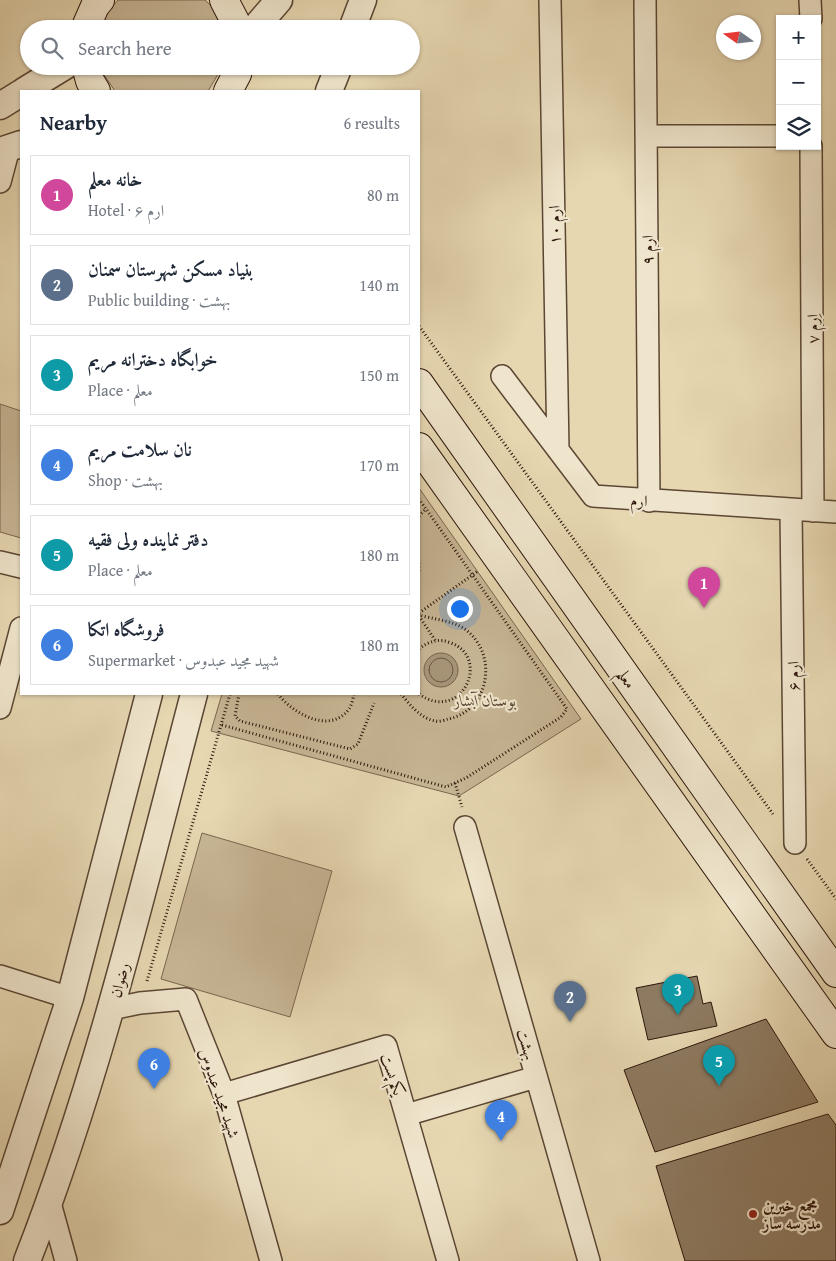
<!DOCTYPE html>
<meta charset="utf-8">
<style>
:root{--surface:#fff;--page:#f2f2f3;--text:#1f2937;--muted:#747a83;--line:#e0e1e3;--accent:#db2777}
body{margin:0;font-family:"Gentium Book Plus",Amiri,serif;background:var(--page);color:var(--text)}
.controls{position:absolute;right:15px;top:15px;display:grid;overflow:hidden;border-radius:0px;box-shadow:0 1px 4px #0004}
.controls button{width:45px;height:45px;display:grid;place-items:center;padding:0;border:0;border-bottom:1px solid var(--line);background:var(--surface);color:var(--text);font:25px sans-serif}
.compass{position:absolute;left:716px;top:15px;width:45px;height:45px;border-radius:50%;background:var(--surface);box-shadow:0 1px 4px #0004;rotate:284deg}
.you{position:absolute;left:459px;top:608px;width:18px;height:18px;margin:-12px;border:4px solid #fff;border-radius:50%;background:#1a73e8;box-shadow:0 0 0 8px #1a73e833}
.badge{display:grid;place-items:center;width:32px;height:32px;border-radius:50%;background:var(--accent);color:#fff;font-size:16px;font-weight:700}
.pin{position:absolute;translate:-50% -41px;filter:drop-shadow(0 1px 2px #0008)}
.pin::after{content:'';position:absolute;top:26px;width:18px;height:15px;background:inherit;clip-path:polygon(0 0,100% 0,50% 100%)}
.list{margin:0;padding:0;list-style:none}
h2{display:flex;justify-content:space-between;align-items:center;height:65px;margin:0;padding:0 20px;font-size:21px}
h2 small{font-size:16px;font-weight:400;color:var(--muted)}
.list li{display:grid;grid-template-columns:32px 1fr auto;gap:15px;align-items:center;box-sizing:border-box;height:80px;margin:0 10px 10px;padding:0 10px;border:1px solid var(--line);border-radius:0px}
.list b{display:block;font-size:19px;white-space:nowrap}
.list p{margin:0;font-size:16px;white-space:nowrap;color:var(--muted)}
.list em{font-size:16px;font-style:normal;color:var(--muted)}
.icon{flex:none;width:28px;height:28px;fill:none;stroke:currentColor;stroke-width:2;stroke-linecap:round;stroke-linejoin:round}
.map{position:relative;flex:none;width:836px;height:1261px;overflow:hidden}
.search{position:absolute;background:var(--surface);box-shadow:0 1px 4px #0004;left:20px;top:20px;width:400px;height:55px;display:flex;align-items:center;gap:12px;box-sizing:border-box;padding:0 18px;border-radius:28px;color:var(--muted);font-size:19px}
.panel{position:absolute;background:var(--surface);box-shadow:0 1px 4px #0004;left:20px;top:90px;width:400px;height:605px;border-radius:0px}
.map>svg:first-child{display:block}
.green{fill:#c7b695;stroke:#7a6650}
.water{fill:#a79579;stroke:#76624d}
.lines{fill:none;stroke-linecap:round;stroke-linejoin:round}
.shore{stroke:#6a5642;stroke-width:1}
.building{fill:#8d7a61;stroke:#2d160b}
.minor-casing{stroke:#5b4634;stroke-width:24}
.tertiary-casing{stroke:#5b4634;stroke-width:29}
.secondary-casing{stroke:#2d160b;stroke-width:30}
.path{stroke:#2d160b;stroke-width:3;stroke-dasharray:1 2.5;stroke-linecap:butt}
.minor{stroke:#efe5cc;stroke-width:21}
.tertiary{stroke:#efe5cc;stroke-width:26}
.secondary{stroke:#efe5cc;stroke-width:28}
.poi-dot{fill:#8f2418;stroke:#efe5cc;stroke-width:2}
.labels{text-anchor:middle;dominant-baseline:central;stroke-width:4.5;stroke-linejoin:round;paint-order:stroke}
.street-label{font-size:16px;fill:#2d160b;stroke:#efe5cc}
.park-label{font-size:16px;font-style:italic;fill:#5b4634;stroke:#efe5cc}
.poi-label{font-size:16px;font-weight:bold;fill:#2d160b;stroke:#efe5cc;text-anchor:start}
</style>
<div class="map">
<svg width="836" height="1261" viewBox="0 0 836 1261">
<rect width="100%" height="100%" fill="#e6d7b1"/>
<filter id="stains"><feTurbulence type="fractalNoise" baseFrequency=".004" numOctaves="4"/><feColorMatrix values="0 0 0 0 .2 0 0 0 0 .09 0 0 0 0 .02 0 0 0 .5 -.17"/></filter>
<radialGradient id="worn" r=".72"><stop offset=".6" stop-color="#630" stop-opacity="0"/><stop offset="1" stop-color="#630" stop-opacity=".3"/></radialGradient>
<path class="green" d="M118 0H205L214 9 224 29H101L107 13Z
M101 66H223L208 91H115L104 75Z
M0 404 21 411V538L0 532Z
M419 488 581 719 459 796 211 731 222 694H419Z
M202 833 332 871 290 1017 161 979Z"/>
<path class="water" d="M424 670a17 17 0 1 1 34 0a17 17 0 1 1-34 0Z"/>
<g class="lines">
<path class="shore" d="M429 670a12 12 0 1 1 24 0a12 12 0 1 1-24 0Z"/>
</g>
<path class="building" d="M697 976 703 1004 711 1002 717 1026 648 1040 636 988Z
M766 1019 818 1102 655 1152 624 1070Z
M828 1114 836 1125V1261H685L656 1166Z"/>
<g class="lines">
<g class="minor-casing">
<path id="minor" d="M550 0 558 450
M645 0 649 501
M810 0 811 19
M646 136H780
M811 146 813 511
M0 182 9 148
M502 376 593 496 836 512
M791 509 795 843
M0 562 21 567
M0 708 21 628
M465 827 589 1261
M0 976 70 998
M111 1009 140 1003 186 999 224 1094 271 1261
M224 1094 386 1046 448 1261
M406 1115 536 1077
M50 1203 66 1261"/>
</g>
<g class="tertiary-casing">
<path id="tertiary" d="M254 29 279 0
M352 29 363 0
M24 91 65 66
M329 91 339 66
M0 106 21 93
M0 151 21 144
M0 1211 70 998 149 694
M27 1261C99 1077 144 884 194 694"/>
</g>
<g class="secondary-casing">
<path id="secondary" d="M224 0 239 29
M85 29 95 6 100 0
M86 66 90 81 96 91
M228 91 237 74 239 66
M419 383 836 973
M419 447 836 1034"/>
</g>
<path class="path" d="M419 326 773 814
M419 516 426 509
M419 563V571
M419 613 478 571
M419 616 435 640
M239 694 235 716 240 721 350 749 358 744 374 703
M278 694C292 713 330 735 349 709 352 705 353 698 354 694
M401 694C410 705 421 719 436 721 439 722 445 720 448 719 489 711 499 655 466 630 455 621 433 619 419 615
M419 694C461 724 492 658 451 643 439 638 429 641 419 649
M222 725 446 787 466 778 561 717 567 709 419 499
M455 783 462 807
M807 859 836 899
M147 981 230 694"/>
<use href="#minor" class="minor"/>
<use href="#tertiary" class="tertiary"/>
<use href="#secondary" class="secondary"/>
</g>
<circle class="poi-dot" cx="753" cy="1214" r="5"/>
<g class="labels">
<g class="street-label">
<text transform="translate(554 225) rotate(-91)">ارم ۱۰</text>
<text transform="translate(647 250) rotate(-90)">ارم ۹</text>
<text transform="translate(812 329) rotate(-90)">اِرم ۷</text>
<text transform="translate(639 500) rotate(4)">ارم</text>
<text transform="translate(793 676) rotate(-91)">ارم ۶</text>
<text transform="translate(627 678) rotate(55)">معلم</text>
<text transform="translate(119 980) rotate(-75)">رضوان</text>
<text transform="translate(527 1044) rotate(74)">بهشت</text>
<text transform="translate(393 1074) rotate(71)">یکم پست</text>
<text transform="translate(220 1093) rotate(71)">شهید مجید عبدوس</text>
</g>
<g class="park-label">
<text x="485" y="700">بوستان آبشار</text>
</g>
<g class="poi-label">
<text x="763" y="1205">مجمع خیرین<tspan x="763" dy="18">مدرسه ساز</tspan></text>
</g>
</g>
<rect width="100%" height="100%" filter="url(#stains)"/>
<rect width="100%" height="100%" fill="url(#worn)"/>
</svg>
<div class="controls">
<button>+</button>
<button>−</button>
<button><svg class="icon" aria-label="layers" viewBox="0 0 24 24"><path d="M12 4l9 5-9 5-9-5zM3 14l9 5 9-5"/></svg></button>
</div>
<svg class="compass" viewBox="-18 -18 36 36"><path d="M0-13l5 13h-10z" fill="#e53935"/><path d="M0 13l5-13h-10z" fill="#747a83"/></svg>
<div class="you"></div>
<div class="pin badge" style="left:704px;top:608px;background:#d1479c">1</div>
<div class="pin badge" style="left:570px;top:1022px;background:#5c6f8a">2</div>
<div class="pin badge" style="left:678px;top:1015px;background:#0f9aa8">3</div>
<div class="pin badge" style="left:501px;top:1141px;background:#3f7fe0">4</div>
<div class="pin badge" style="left:719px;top:1086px;background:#0f9aa8">5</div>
<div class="pin badge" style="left:154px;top:1089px;background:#3f7fe0">6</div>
<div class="search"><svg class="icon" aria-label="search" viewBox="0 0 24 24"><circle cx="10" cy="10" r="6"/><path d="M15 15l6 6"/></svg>Search here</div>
<section class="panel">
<h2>Nearby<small>6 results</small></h2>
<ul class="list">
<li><span class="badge" style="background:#d1479c">1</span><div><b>خانه معلم</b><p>Hotel · ارم ۶</p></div><em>80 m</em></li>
<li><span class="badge" style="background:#5c6f8a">2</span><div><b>بنیاد مسکن شهرستان سمنان</b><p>Public building · بهشت</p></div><em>140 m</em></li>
<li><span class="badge" style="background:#0f9aa8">3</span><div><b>خوابگاه دخترانه مریم</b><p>Place · معلم</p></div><em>150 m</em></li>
<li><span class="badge" style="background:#3f7fe0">4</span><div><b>نان سلامت مریم</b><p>Shop · بهشت</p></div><em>170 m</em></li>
<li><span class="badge" style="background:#0f9aa8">5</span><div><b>دفتر نماینده ولی فقیه</b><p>Place · معلم</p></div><em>180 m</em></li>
<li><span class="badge" style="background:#3f7fe0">6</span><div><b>فروشگاه اتکا</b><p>Supermarket · شهید مجید عبدوس</p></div><em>180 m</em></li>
</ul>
</section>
</div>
